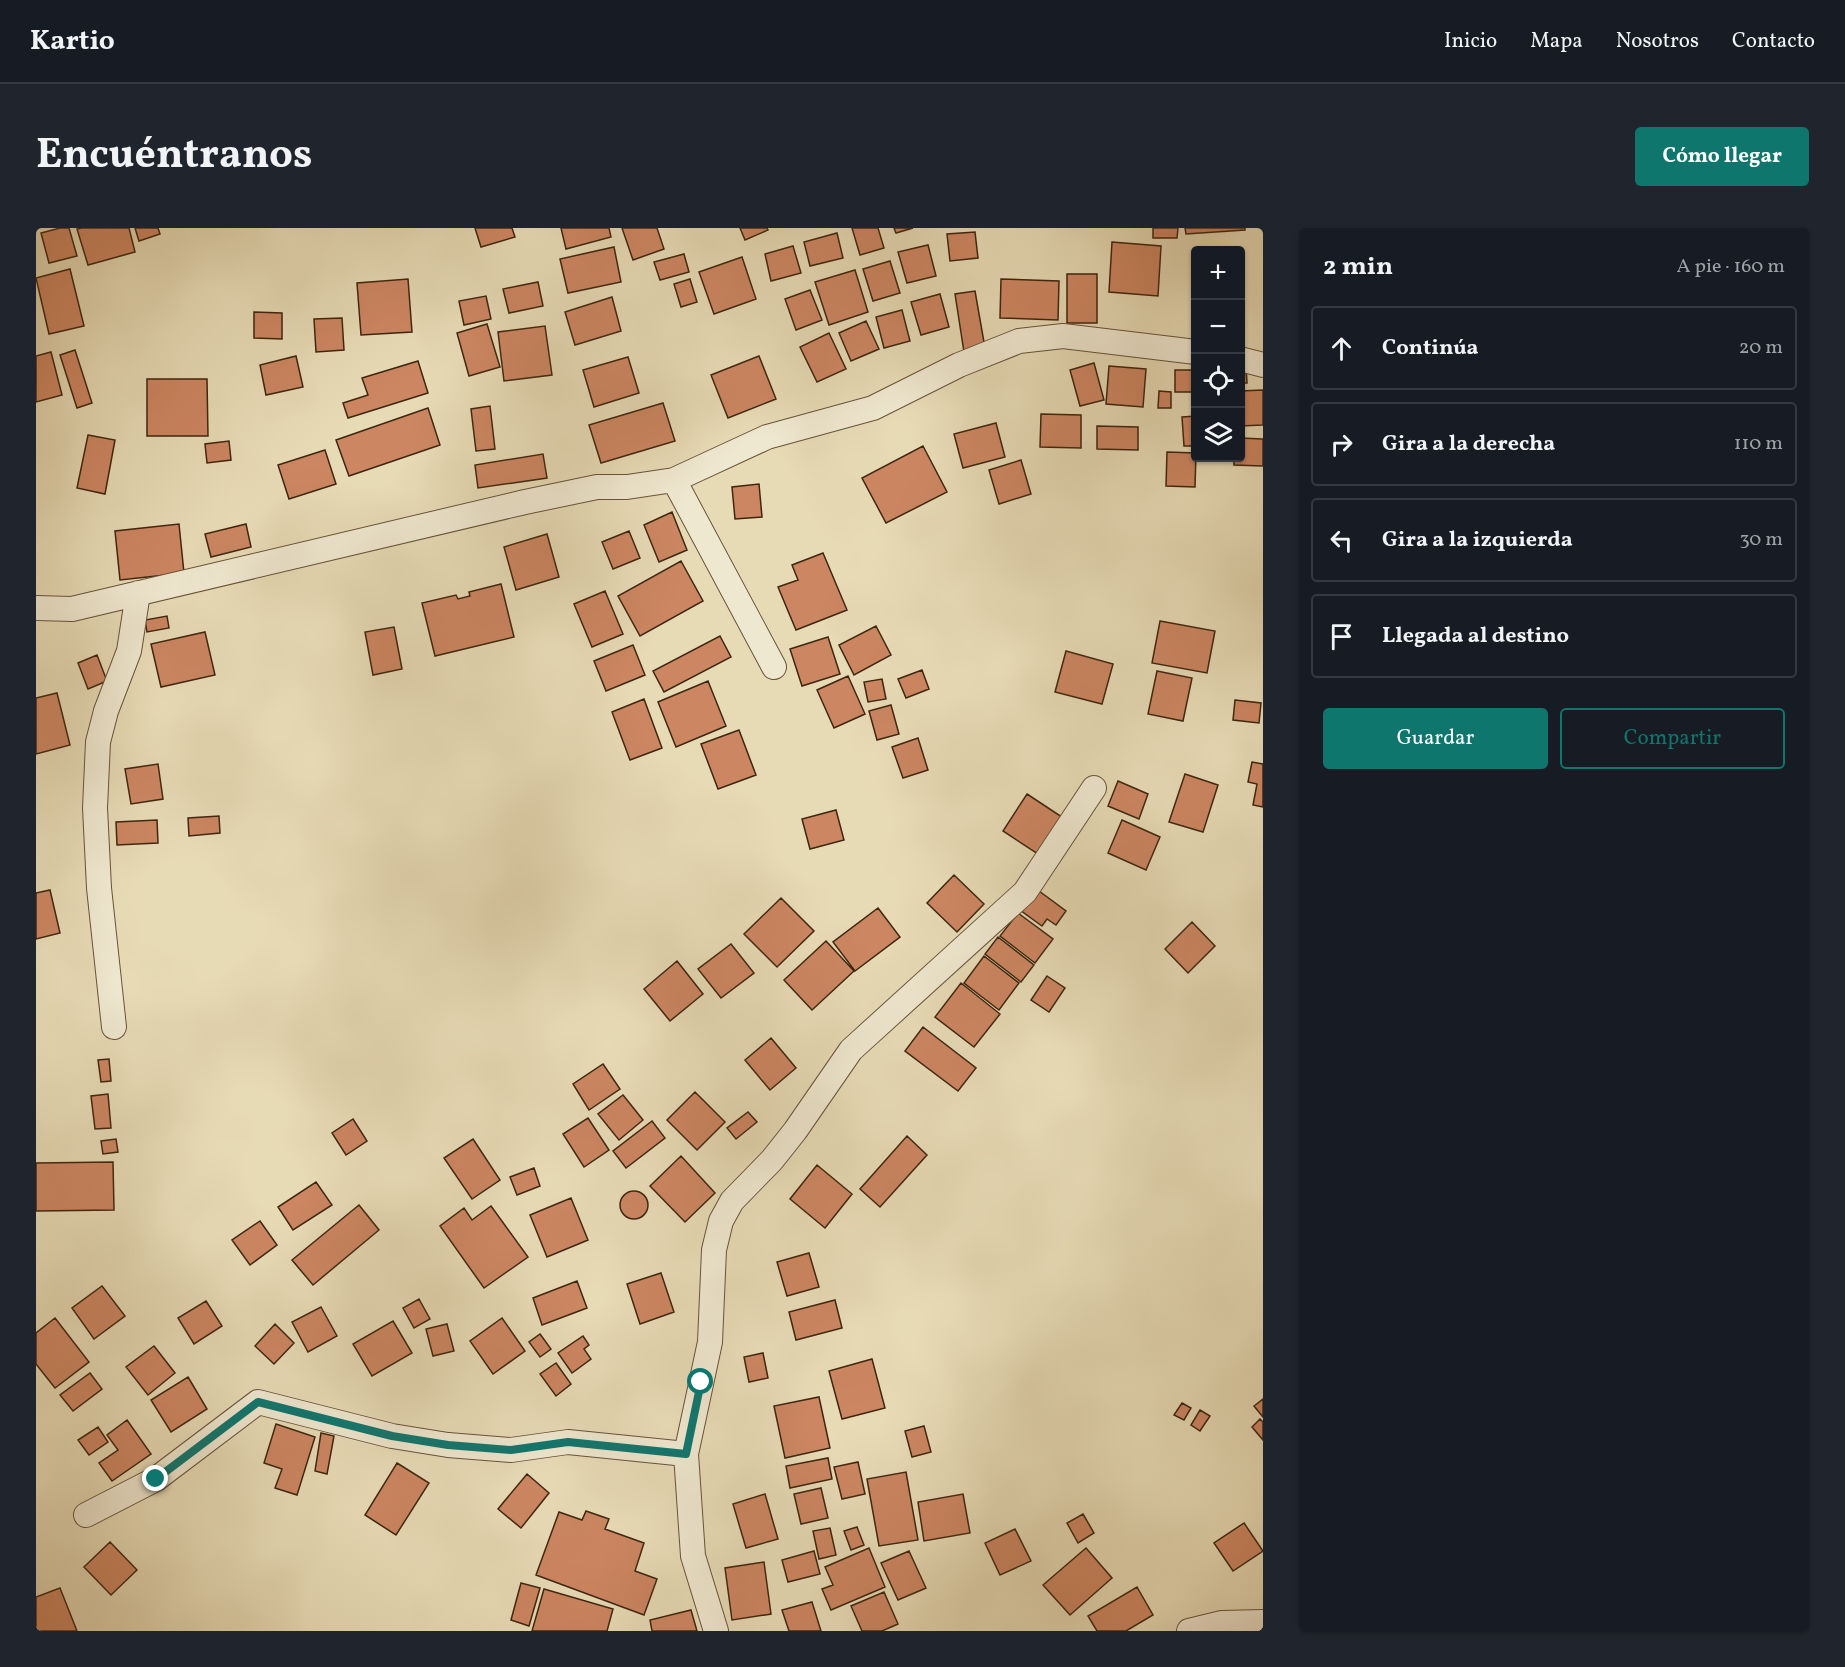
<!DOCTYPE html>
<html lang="es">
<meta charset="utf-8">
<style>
:root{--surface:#171b24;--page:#20242c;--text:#f1f3f6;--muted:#9ea1a6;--line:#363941;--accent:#0f766e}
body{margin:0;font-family:Vollkorn,serif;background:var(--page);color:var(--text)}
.controls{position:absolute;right:18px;top:18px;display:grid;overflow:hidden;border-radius:6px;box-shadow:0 2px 4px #0004}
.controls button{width:54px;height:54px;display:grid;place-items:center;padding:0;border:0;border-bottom:2px solid var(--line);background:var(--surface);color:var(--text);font:30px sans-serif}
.stop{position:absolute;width:18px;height:18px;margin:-14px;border:4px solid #0f766e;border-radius:50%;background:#fff}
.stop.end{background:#0f766e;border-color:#fff;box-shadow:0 2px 6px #0008}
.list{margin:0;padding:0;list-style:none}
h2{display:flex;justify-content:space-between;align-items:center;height:78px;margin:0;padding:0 24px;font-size:26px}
h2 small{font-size:20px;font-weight:400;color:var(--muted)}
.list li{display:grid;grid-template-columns:39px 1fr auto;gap:18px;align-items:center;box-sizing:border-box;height:84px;margin:0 12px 12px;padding:0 12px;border:2px solid var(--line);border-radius:6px}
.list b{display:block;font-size:22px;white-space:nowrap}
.list em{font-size:20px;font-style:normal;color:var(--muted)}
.actions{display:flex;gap:12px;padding:18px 24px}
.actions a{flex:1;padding:14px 0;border:2px solid var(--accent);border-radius:6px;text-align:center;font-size:21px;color:var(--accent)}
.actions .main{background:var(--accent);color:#fff}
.icon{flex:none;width:33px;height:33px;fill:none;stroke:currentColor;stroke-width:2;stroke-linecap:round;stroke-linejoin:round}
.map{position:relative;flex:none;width:1227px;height:1403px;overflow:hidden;border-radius:6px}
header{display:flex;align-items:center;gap:36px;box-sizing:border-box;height:84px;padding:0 30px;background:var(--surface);border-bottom:2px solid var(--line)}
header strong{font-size:28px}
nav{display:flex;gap:33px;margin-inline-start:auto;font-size:21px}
.intro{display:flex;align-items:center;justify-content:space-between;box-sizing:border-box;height:144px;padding:0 36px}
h1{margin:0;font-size:42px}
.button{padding:15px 27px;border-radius:6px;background:var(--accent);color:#fff;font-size:21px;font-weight:700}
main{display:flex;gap:36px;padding:0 36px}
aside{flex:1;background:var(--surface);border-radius:6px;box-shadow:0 2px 4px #0004}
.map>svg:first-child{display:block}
.building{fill:#cc8662;stroke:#3e260f;stroke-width:1.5}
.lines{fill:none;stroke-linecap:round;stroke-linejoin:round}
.street-casing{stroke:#685339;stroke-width:26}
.street{stroke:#efe8d0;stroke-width:24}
.route{stroke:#0f766e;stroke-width:8}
</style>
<header>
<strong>Kartio</strong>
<nav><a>Inicio</a><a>Mapa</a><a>Nosotros</a><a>Contacto</a></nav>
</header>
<div class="intro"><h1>Encuéntranos</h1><a class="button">Cómo llegar</a></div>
<main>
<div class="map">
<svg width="1227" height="1403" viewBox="0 0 1227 1403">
<rect width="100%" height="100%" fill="#e7dbb6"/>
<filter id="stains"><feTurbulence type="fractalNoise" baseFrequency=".00333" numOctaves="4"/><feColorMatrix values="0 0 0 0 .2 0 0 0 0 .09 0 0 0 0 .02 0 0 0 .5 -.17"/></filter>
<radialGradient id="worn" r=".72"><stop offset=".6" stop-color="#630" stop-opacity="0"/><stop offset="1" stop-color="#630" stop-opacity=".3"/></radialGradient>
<path class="building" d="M24 0H33L41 28 13 35 5 5Z
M46 0H93L99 24 52 37 41 1Z
M99 0H122L124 6 103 13Z
M439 0H476L479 9 445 19Z
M525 0H573L575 9 530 21Z
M586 0H621L628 21 597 32Z
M704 0H731L732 2 709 12Z
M816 0H842L848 20 824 27Z
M858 0H877L860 5Z
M1117 0H1142L1141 10H1117Z
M1149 0H1209V2L1150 6Z
M939 4 942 30 914 33 911 6Z
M801 5 807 30 774 38 768 14Z
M1076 14 1125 18 1122 68 1073 64Z
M892 17 900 48 871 55 862 24Z
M757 18 765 45 735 53 729 26Z
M578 19 585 54 532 65 524 31Z
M648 26 653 44 624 52 618 34Z
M706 29 720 71 678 86 663 44Z
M854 33 864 65 837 73 827 41Z
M34 41 48 98 13 106 0 50Z
M819 42 832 84 793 97 779 54Z
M1031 46H1061V95H1031Z
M372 51 376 104 325 107 321 55Z
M654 51 661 74 645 79 638 56Z
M965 51 1023 53 1022 92 964 90Z
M502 54 507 78 473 85 467 61Z
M774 62 786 92 760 102 749 71Z
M939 63 949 120 928 124 919 66Z
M904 66 913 99 885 107 875 74Z
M450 68 455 91 428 97 423 73Z
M576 69 585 103 539 117 529 84Z
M866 82 874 113 848 120 840 89Z
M218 84 246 85V111L218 110Z
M306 90 308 122 280 124 278 91Z
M830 93 843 121 815 133 803 105Z
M451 96 464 139 433 148 421 105Z
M509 98 516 147 468 153 462 104Z
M793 105 810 141 781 154 764 119Z
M39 122 56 175 41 180 24 127Z
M15 124 26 167 0 174V128Z
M260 128 267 159 230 167 224 137Z
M723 128 740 171 692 190 675 147Z
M592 129 603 165 558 179 547 142Z
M382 133 392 165 312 190 307 175 332 167 326 150Z
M1058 135 1068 172 1044 178 1034 142Z
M1073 138 1110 141 1107 179 1070 176Z
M1210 138 1211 155H1204V139Z
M1139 142H1160V164H1139Z
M111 151H171L172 208H111Z
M1227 162V197L1204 198V163Z
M1123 163 1135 164V180H1122Z
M627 175 639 213 565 235 553 197Z
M454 178 459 221 440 223 435 181Z
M392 180 404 217 313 248 300 212Z
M1005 186 1045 187V220L1004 219Z
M1160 188V218H1148L1146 189Z
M960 195 969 229 927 240 918 206Z
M1061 198 1102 199V222L1061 221Z
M52 207 79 212 69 266 41 260Z
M1204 210 1227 211V238L1198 237V230H1204Z
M193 213 195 232 171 235 169 216Z
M887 218 911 264 850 295 826 250Z
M289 222 300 256 253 271 242 237Z
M1131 224 1160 225 1159 259 1130 258Z
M507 226 511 250 442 260 439 237Z
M985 232 995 266 963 276 953 242Z
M723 256 726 289 699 291 696 259Z
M636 284 651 322 623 334 608 297Z
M143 296 148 345 84 352 79 303Z
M210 296 215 319 175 329 169 306Z
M593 303 604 330 577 341 566 314Z
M511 306 523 349 480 362 468 319Z
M787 325 811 382 760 402 742 359 762 352 756 337Z
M645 333 667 373 604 408 582 368Z
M465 356 478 409 399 428 386 375 420 367 422 371 434 368 433 364Z
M569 363 587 406 556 419 538 376Z
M131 388 133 400 111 404 109 392Z
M1124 393 1179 403 1171 445 1116 435Z
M840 398 855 427 818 447 803 417Z
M358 399 366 441 337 447 329 404Z
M169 404 179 447 125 459 115 416Z
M684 408 695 429 628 464 617 443Z
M792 409 804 446 766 458 754 421Z
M597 417 609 447 570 463 558 433Z
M1030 423 1077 436 1066 476 1019 464Z
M61 427 71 453 52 461 42 435Z
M886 442 893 461 870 470 862 451Z
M1121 443 1156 450 1147 493 1112 486Z
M812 448 829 486 798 500 781 462Z
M846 451 850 471 832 474 828 454Z
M672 453 690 498 640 519 622 474Z
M21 465 34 517 0 526V470Z
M608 471 626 520 594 532 576 484Z
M1199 472 1225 475 1223 495 1197 492Z
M855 477 863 506 841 512 833 483Z
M703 502 720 547 682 561 665 516Z
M882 510 892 542 867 550 856 519Z
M1216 534 1227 536V579L1217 577 1221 556 1212 554Z
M122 536 127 571 95 576 89 541Z
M1149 546 1182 557 1167 604 1133 594Z
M1082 553 1112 566 1103 591 1072 578Z
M991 566 1032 593 1008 630 967 603Z
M800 582 808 612 774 621 766 591Z
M183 588 184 605 153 608 152 590Z
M121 592 122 615 81 617 80 594Z
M1086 592 1124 609 1110 642 1072 625Z
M918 647 948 676 921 704 891 675Z
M999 660 1030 683 1020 697 1011 691 1006 698 984 682Z
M14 662 24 705 0 711V665Z
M745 670 778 703 741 739 708 706Z
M842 680 864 709 819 743 797 714Z
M982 685 1017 711 999 735 964 708Z
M1156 694 1179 718 1152 745 1129 721Z
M962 709 998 737 985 754 949 726Z
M790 713 818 743 776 782 748 752Z
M695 716 718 745 685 770 662 741Z
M948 728 983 755 963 782 928 755Z
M641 733 667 766 634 793 608 761Z
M1011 748 1029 760 1013 784 995 772Z
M925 755 964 786 938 819 899 789Z
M887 799 940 840 922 863 869 823Z
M735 810 760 840 734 862 709 832Z
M73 831 75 853 65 854 62 832Z
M567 836 584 861 553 882 537 856Z
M659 864 689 894 661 922 631 892Z
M72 866 75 900 59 901 55 868Z
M587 867 607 892 583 912 562 886Z
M712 884 721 894 700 911 691 900Z
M552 890 573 922 548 939 527 906Z
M317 891 331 913 310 927 296 905Z
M616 893 629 910 590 940 577 923Z
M871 908 891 927 844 979 824 961Z
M80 911 82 924 67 926 65 913Z
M437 911 464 952 436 971 408 930Z
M645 928 679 965 649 994 614 958Z
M77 934 78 982 0 983V935Z
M781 937 816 966 789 1000 754 971Z
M498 940 504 958 481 967 474 949Z
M280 954 296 977 257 1002 242 979Z
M584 977a14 14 0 1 1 28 0a14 14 0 1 1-28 0Z
M535 970 552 1012 511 1029 494 987Z
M323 977 343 1002 277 1057 256 1032Z
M455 978 492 1029 448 1060 404 998 428 980 436 992Z
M224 993 241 1017 214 1037 196 1012Z
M773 1025 783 1059 751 1068 741 1034Z
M625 1045 638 1084 604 1096 591 1056Z
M541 1053 551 1080 506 1097 497 1070Z
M66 1058 89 1088 58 1111 36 1080Z
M383 1071 394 1091 378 1100 367 1080Z
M799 1072 806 1100 760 1112 753 1084Z
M170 1073 186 1098 158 1116 142 1090Z
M285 1079 301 1108 272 1124 256 1094Z
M19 1090 53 1134 19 1160 0 1136V1105Z
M466 1090 489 1123 457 1146 434 1113Z
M357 1093 376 1125 336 1148 317 1116Z
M239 1096 258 1115 238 1136 219 1118Z
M411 1096 418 1123 397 1128 390 1101Z
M504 1106 515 1121 504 1129 493 1114Z
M547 1108 553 1117 548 1121 555 1131 536 1145 522 1125Z
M118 1118 139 1145 112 1167 90 1139Z
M727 1125 732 1150 713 1154 708 1129Z
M836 1131 849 1180 806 1191 793 1143Z
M520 1135 535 1156 520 1168 504 1146Z
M54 1145 66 1161 37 1183 24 1167Z
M152 1149 171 1181 135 1204 115 1172Z
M783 1169 794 1220 749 1230 738 1178Z
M1227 1171V1189L1218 1178Z
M1146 1175 1155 1180 1148 1192 1138 1187Z
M1164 1182 1174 1188 1164 1203 1155 1197Z
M1224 1191 1227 1194V1212L1216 1199Z
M91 1192 115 1226 76 1253 63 1235 82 1222 71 1207Z
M240 1196 279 1209 261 1267 239 1260 246 1241 228 1235Z
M888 1198 895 1224 876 1229 869 1203Z
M62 1199 72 1214 53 1227 42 1212Z
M285 1205 298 1208 291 1246 279 1243Z
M792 1230 796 1251 754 1260 750 1238Z
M822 1234 829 1266 806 1271 798 1239Z
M361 1235 393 1255 360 1307 329 1287Z
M870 1244 882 1312 843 1318 831 1251Z
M491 1246 513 1265 485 1300 462 1281Z
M785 1260 792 1290 765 1296 758 1266Z
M729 1266 742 1311 710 1320 697 1276Z
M927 1266 934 1305 888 1313 882 1274Z
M550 1283 573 1291 569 1301 608 1315 599 1343 621 1351 608 1387 500 1347 523 1284 546 1292Z
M1047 1286 1058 1305 1042 1315 1031 1295Z
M1208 1295 1227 1323 1197 1343 1178 1315Z
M821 1299 828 1317 815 1322 808 1303Z
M794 1300 800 1327 783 1331 777 1303Z
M979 1301 995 1333 964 1347 949 1315Z
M74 1314 101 1342 75 1367 48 1339Z
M833 1320 849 1359 795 1382 786 1361 797 1357 789 1339Z
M1050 1320 1076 1350 1034 1387 1007 1357Z
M778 1323 784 1346 752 1354 746 1332Z
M873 1323 890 1360 862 1372 845 1335Z
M728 1334 735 1386 696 1392 689 1340Z
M485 1355 504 1360 493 1398 475 1392Z
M1101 1359 1117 1387 1090 1403H1061L1052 1388Z
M24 1360 41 1403H0V1369Z
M508 1361 577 1381 571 1403H496Z
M848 1364 862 1396 846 1403H826L815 1378Z
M776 1374 785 1403H753L746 1382Z
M655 1382 661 1403H616L614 1392Z"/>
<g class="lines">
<g class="street-casing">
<path id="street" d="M1204 131 1227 137
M638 252 738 439
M0 380 36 381 489 274 561 259H591L638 252 731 209 837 180 923 137 983 113 1027 108 1160 124
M78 799 63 660 59 580 62 514 70 483 93 423 102 365
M50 1287 120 1251 222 1174 356 1208 412 1217 475 1222 532 1214 650 1226
M680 1403 657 1328 650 1226 674 1114 678 1022 685 993 696 973 736 932 759 903 815 822 989 664 1058 560
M1153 1403 1186 1395 1227 1394"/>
</g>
<use href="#street" class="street"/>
</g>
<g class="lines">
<path class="route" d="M120 1251 222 1174 356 1208 412 1217 475 1222 532 1214 650 1226 665 1154"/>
</g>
<rect width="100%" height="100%" filter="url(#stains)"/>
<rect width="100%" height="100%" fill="url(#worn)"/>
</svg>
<div class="controls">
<button>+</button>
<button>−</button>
<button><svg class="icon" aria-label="locate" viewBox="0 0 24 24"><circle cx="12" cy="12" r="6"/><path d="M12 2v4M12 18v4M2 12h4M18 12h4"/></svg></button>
<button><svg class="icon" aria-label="layers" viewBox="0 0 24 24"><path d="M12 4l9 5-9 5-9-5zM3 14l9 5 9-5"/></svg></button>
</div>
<div class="stop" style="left:665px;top:1154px"></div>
<div class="stop end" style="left:120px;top:1251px"></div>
</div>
<aside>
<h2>2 min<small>A pie · 160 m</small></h2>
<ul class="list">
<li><svg class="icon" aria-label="ahead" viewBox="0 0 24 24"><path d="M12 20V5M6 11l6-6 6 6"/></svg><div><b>Continúa</b></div><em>20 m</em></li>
<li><svg class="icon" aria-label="right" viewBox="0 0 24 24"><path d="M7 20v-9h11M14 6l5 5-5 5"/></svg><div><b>Gira a la derecha</b></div><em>110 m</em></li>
<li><svg class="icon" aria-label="left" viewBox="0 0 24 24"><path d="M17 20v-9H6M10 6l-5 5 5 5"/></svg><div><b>Gira a la izquierda</b></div><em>30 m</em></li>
<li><svg class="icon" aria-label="arrive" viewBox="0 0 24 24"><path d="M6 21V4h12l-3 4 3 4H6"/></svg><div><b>Llegada al destino</b></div></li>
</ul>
<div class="actions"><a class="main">Guardar</a><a>Compartir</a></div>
</aside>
</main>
